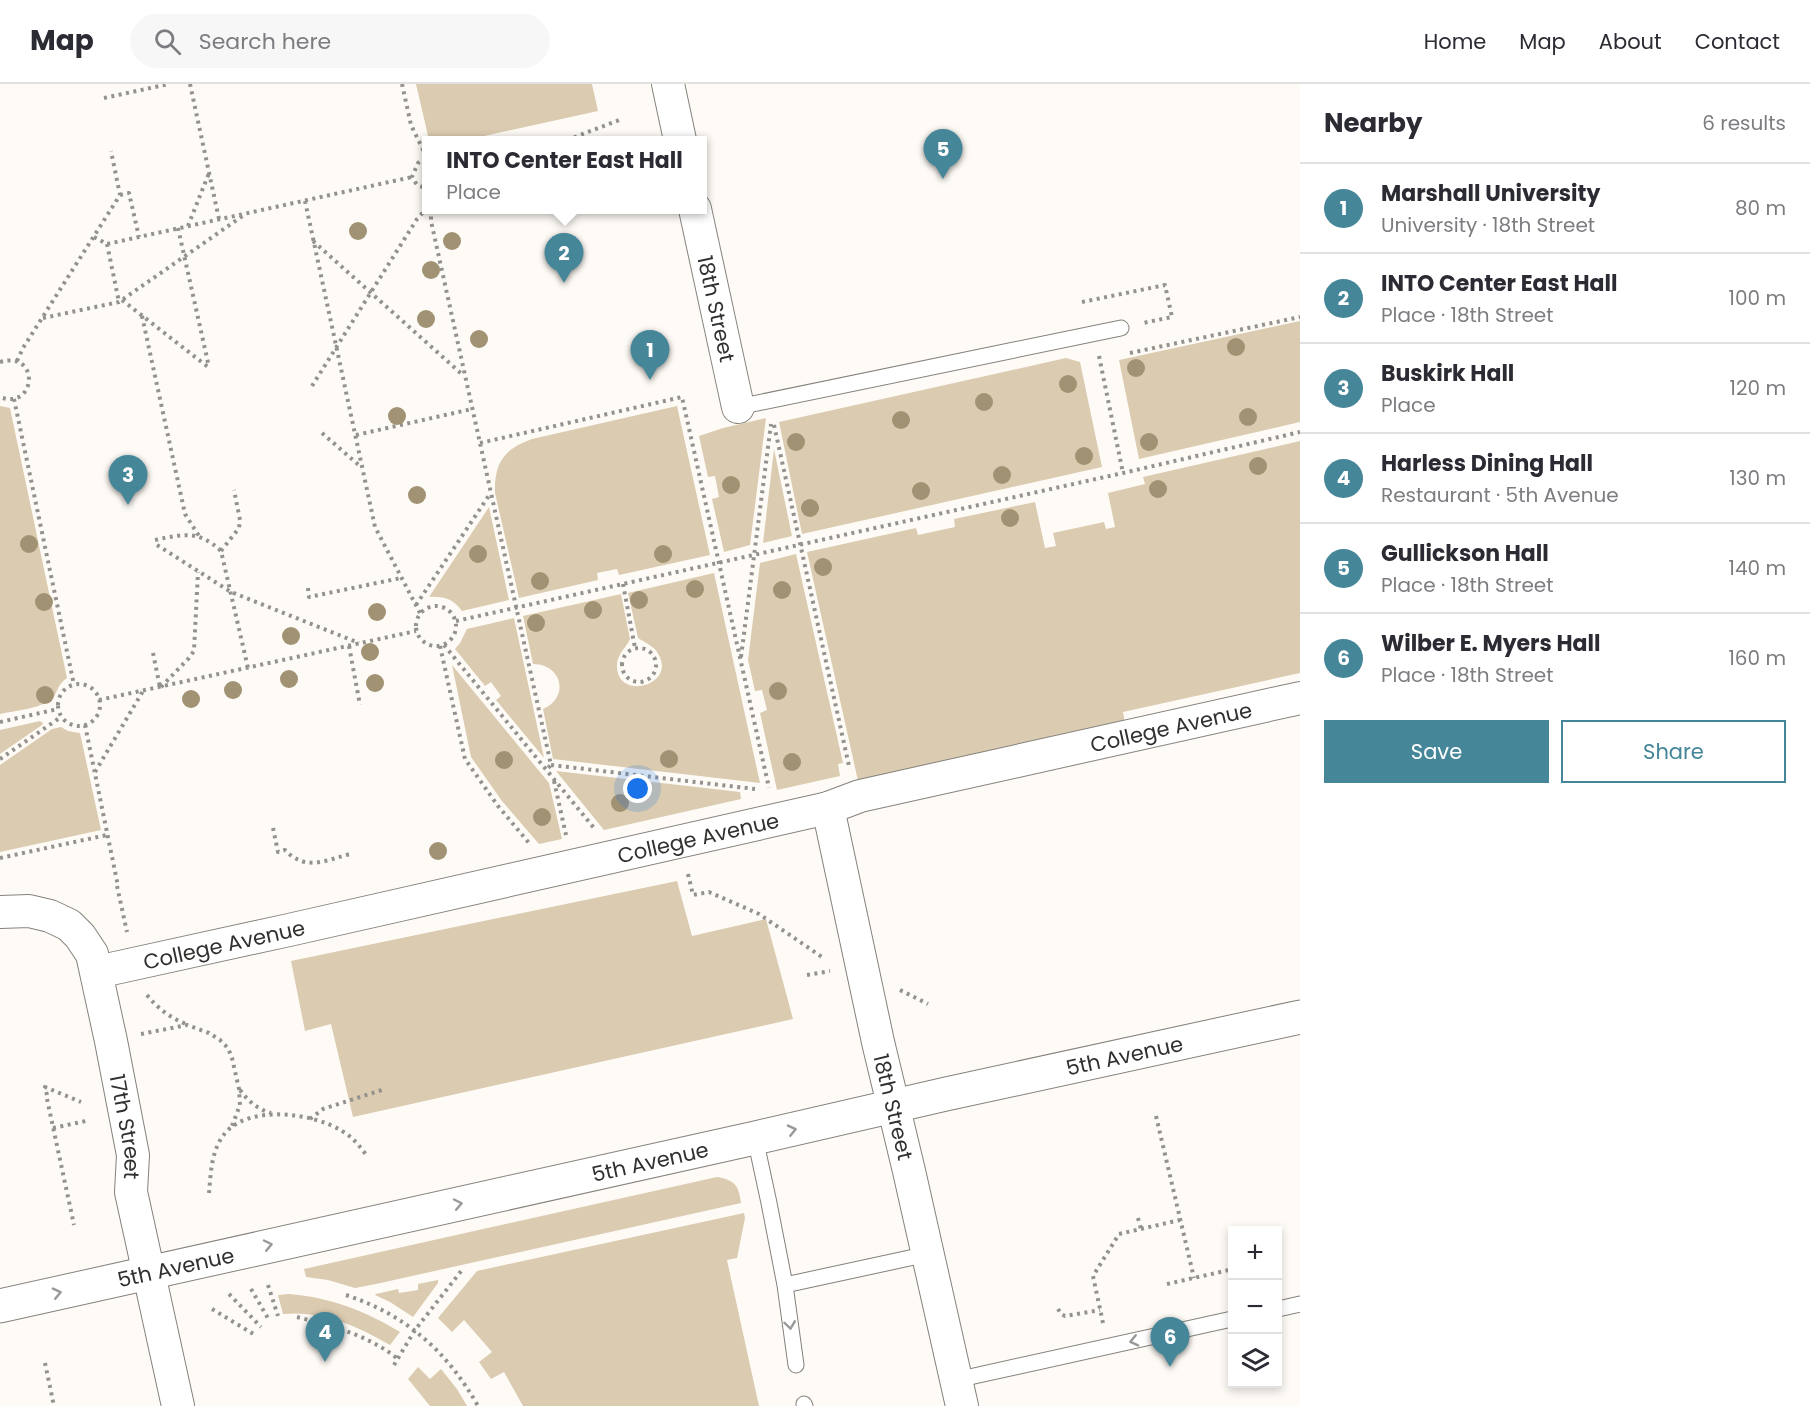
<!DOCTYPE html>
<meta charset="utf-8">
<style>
:root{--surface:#fff;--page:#f7f7f7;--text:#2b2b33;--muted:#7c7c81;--line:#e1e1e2;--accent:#458699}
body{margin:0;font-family:Poppins,sans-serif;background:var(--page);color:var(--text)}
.controls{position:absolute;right:18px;bottom:18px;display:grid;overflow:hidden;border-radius:0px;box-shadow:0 3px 9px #0003}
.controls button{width:54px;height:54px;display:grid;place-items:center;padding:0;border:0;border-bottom:2px solid var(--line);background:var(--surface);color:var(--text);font:30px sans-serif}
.you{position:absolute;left:638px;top:705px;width:21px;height:21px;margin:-15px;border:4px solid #fff;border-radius:50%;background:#1a73e8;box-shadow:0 0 0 9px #1a73e833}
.badge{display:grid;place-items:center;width:39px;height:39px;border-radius:50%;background:var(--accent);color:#fff;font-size:20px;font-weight:700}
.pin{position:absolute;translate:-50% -50px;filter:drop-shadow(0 2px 3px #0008)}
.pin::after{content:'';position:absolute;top:32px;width:21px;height:18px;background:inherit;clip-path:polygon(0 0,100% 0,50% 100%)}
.popup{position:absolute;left:422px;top:52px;width:285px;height:78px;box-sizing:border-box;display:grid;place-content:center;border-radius:0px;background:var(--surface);filter:drop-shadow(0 2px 4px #0005);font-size:20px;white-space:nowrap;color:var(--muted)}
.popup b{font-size:22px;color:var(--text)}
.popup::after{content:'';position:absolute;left:50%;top:100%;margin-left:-12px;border:12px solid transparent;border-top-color:var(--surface)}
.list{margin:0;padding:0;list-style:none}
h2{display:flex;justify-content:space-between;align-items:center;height:78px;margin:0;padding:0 24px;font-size:26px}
h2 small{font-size:20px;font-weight:400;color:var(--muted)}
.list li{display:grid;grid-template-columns:39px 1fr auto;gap:18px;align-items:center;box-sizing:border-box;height:90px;padding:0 24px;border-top:2px solid var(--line)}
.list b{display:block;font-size:22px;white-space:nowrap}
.list p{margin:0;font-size:20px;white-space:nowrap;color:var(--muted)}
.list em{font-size:20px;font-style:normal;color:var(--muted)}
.actions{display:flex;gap:12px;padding:18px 24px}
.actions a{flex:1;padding:14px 0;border:2px solid var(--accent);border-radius:0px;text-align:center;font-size:21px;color:var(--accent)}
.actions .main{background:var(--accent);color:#fff}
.icon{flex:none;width:33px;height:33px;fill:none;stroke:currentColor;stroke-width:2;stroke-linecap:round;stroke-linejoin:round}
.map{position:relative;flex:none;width:1300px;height:1322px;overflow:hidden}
header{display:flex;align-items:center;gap:36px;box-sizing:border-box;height:84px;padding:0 30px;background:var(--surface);border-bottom:2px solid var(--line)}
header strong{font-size:28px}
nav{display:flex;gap:33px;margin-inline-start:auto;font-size:21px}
.search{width:420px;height:54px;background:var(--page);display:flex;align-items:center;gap:15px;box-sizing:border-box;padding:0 21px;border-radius:33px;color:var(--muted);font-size:22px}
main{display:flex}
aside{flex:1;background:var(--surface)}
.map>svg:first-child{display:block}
.green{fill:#dbcbb0}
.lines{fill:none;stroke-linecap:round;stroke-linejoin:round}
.lane-casing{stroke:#85827d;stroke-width:17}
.street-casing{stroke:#85827d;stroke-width:34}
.primary-casing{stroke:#85827d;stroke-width:35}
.path{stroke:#94928f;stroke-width:4;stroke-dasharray:3 4.5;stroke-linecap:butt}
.lane{stroke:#fff;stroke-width:15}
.street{stroke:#fff;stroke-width:32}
.primary{stroke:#fff;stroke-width:33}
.tree{fill:#a19274}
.oneway{stroke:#989896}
.labels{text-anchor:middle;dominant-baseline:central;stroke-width:6;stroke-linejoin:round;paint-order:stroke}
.street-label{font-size:21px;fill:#31302e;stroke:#fff}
</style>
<header>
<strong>Map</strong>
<div class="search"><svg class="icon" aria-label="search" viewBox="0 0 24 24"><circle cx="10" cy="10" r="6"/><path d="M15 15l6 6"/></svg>Search here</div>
<nav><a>Home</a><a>Map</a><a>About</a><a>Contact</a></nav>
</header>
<main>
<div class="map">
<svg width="1300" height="1322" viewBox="0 0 1300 1322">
<rect width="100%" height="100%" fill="#fefbf6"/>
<path class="green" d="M416 0H592L598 27 466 56H429Z
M1300 237V338L1139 375 1119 276Z
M1066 274 1080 278 1102 383 802 450 779 338Z
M0 322 10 324 67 594C57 601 58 607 53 614 44 624 13 627 0 630Z
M677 322 710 471 619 491 617 485 597 489 598 496 519 514 495 409C494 379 504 365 532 355Z
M766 334 750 461 724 468 712 415 719 413 715 392 708 393 699 352 723 344Z
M1300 357V589L1123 628 1125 639 858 697 807 468 916 444 918 451 955 443 954 435 1035 418 1045 464 1056 462 1053 449 1104 438 1106 445 1115 443 1108 409 1145 400 1143 393Z
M774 365 792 452 763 459Z
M489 423 509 516 462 527C453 515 444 512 429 513Z
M796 470 843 679 838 680 840 692 777 706 760 629 767 626 762 606 755 607 748 576 760 479Z
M714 489 760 699 553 675 543 625C570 613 562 580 533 580L523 532 621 510 630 555C626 564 618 569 617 580 615 619 680 601 657 568 653 562 644 558 638 554L628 509Z
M514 534 544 674 496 616 501 612 491 598 485 602 455 565 460 559 467 545Z
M452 581 549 699 562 755 539 760 502 717 471 673Z
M40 637 43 639 42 641 0 670V646Z
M61 643 68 647 80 649 101 746 0 768V681L52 645Z
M556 687 740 708 741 715 604 746Z
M677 797 692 852 766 835 793 935 353 1033 331 940 305 947 291 877Z
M717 1093C735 1096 739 1102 741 1119L376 1200 355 1204 328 1196 306 1193 304 1185Z
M744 1129 745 1134 737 1174 727 1176 759 1322H523L504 1288 491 1295 479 1278 492 1268 464 1236 452 1248 438 1234 477 1187Z
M438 1196V1199L413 1233 390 1218 375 1211 376 1210 398 1205 399 1209 418 1206V1200Z
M289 1210C329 1213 366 1227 400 1248L390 1261C358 1242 322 1226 283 1230L278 1211Z
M418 1283 430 1295 441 1285 457 1305 467 1322H430L408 1295Z"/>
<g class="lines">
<g class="lane-casing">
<path id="lane" d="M738 323 1121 244
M755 1054 769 1119 785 1201 928 1170
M785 1201 796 1281
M1278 1225 1300 1220
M956 1296 1232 1235
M804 1320 805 1322"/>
</g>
<g class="street-casing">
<g id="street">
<path d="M668 0 680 56"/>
<path id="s1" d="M695 125 738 323"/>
<path id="s2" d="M828 724 878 958 909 1087 962 1322"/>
<path id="s3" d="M0 828 29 827 50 832 69 841 80 852 92 870 111 957 133 1071 131 1108 178 1322"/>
<path id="s4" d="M97 888 289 846 828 724 860 712 1300 614"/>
</g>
</g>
<g class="primary-casing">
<g id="primary">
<path id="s5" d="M0 1222 755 1054 946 1010 1300 933"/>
</g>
</g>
<path class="path" d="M190 0 219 135
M402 0 411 41 426 72
M104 14 169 0
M567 56 622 35
M426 74 418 79 412 93 417 101 426 104
M120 111 129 109 139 153
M305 117 375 443 420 529
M431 125V137L551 681 546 686
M188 142 209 89
M178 144 209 283
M94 153 107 160 412 93
M313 157 464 292
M107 160 119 218
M122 216 208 283
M1082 218 1165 201 1172 233 1143 239
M142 232 185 430 199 452
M43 234 119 218 244 131
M1130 269 1300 233
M1099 272 1123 389
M17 277 23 264 120 111 111 67
M0 278C41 266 36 327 0 313
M312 302 417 135 426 125
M14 315 74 601
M774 341 849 682
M322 349 361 383
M356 351 472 325
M480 359 682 313 769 704
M155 456C183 450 199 446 221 467L248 584
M157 461 231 508 359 559
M221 467 239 444 240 436 234 406
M623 500 635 564
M308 504 309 513 401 494
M416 521 490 410
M416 542a20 20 0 1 1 40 0a20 20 0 1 1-40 0Z
M456 537 1123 389 1300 348
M444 561 594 744
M349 562 360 621
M440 562 465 675 498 722 529 759
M622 581a17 17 0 1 1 34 0a17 17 0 1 1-34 0Z
M153 569 160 603
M741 573 771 340
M58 621a21 21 0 1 1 42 0a21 21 0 1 1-42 0Z
M161 603 189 574 194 567 198 488
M99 616 416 547
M0 638 58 625
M85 641 118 802
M0 675 61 633
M551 681 755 705
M95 688 143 607
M554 697 566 751
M273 744 278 768 285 766C306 788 326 776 350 770
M0 774 107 751
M688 790 693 811 709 808 759 830 825 875
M117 802 127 848
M807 891 830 887
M900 906 928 920
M147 911C158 925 171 934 186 940
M141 950 187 941 209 949 220 956 228 964 232 974 239 1005 240 1021 232 1042
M240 1006C248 1017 257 1025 271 1029
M47 1011 45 1003 81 1018
M47 1015 74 1141
M1156 1032 1194 1194
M310 1035 323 1025 385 1005
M53 1044 86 1037
M209 1109C211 1088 211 1064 227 1047 253 1021 313 1029 342 1047 353 1053 360 1063 368 1073
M1138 1134 1141 1145
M1167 1200 1229 1186 1232 1182
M268 1201 278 1232
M251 1205 269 1236
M229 1210 261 1243
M346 1211C406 1231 447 1267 478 1322
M212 1225 255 1251
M1058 1225 1061 1230 1065 1232 1100 1226
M297 1233C333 1242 368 1251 398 1275
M1103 1239 1093 1192 1119 1150 1180 1136
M45 1279 54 1322
M394 1281 415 1246 462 1186"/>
<use href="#lane" class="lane"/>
<use href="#street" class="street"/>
<use href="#primary" class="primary"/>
</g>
<g class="tree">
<circle cx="358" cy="147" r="9"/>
<circle cx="452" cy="157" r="9"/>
<circle cx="431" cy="186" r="9"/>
<circle cx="426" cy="235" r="9"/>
<circle cx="479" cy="255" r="9"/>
<circle cx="1236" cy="263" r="9"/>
<circle cx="1136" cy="284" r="9"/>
<circle cx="1068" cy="300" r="9"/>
<circle cx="984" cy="318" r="9"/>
<circle cx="397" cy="332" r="9"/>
<circle cx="1248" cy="333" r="9"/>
<circle cx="901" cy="336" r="9"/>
<circle cx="796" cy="358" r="9"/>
<circle cx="1149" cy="358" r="9"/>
<circle cx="1084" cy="372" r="9"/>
<circle cx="1258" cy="382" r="9"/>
<circle cx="1002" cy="391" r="9"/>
<circle cx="731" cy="401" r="9"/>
<circle cx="1158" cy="405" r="9"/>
<circle cx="921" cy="407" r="9"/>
<circle cx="417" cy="411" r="9"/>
<circle cx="810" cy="424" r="9"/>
<circle cx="1010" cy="434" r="9"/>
<circle cx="29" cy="460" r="9"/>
<circle cx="478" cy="470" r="9"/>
<circle cx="663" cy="470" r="9"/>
<circle cx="823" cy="483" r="9"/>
<circle cx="540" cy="497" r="9"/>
<circle cx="695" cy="505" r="9"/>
<circle cx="782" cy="506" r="9"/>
<circle cx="639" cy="516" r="9"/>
<circle cx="44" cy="518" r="9"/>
<circle cx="593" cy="526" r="9"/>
<circle cx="377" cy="528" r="9"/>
<circle cx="536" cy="539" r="9"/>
<circle cx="291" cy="552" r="9"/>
<circle cx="370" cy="568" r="9"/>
<circle cx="289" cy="595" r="9"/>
<circle cx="375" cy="599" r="9"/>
<circle cx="233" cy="606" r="9"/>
<circle cx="778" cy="607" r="9"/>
<circle cx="45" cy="611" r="9"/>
<circle cx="191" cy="615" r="9"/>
<circle cx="669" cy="675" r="9"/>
<circle cx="504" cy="676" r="9"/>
<circle cx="792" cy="678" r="9"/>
<circle cx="620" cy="719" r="9"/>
<circle cx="542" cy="733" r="9"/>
<circle cx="438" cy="767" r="9"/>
</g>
<defs><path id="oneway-chevron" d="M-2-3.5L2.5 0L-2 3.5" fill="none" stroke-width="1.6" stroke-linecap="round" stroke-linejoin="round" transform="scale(1.5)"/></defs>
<g class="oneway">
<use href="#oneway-chevron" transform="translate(792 1046) rotate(-13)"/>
<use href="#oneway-chevron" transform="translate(458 1120) rotate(-12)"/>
<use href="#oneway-chevron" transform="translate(268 1161) rotate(-12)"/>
<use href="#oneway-chevron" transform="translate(57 1209) rotate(-13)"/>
<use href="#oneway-chevron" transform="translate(790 1241) rotate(82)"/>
<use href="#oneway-chevron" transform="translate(1134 1257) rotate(167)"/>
</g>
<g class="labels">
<g class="street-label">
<text stroke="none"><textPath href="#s1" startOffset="102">18th Street</textPath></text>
<text stroke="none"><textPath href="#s4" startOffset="1102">College Avenue</textPath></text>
<text stroke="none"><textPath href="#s4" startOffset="616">College Avenue</textPath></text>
<text stroke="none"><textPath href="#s4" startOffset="130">College Avenue</textPath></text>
<text stroke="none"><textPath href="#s5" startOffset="1152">5th Avenue</textPath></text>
<text stroke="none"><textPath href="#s2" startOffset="306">18th Street</textPath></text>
<text stroke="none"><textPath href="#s3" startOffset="285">17th Street</textPath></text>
<text stroke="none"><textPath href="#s5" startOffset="666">5th Avenue</textPath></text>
<text stroke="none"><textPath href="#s5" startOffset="180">5th Avenue</textPath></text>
</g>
</g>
</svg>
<div class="controls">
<button>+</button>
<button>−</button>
<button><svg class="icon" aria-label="layers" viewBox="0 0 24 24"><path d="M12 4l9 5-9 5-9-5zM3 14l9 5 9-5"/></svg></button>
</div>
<div class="you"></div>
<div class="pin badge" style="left:650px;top:296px">1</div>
<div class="pin badge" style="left:564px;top:199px">2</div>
<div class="popup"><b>INTO Center East Hall</b>Place</div>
<div class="pin badge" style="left:128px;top:421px">3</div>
<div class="pin badge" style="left:325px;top:1278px">4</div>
<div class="pin badge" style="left:943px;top:95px">5</div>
<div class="pin badge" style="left:1170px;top:1283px">6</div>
</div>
<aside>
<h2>Nearby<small>6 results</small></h2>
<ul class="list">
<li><span class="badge">1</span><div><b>Marshall University</b><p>University · 18th Street</p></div><em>80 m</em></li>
<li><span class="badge">2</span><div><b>INTO Center East Hall</b><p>Place · 18th Street</p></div><em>100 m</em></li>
<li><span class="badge">3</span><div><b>Buskirk Hall</b><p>Place</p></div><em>120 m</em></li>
<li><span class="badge">4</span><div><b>Harless Dining Hall</b><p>Restaurant · 5th Avenue</p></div><em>130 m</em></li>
<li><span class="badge">5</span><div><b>Gullickson Hall</b><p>Place · 18th Street</p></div><em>140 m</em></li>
<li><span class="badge">6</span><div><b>Wilber E. Myers Hall</b><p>Place · 18th Street</p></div><em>160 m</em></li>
</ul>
<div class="actions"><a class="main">Save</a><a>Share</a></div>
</aside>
</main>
